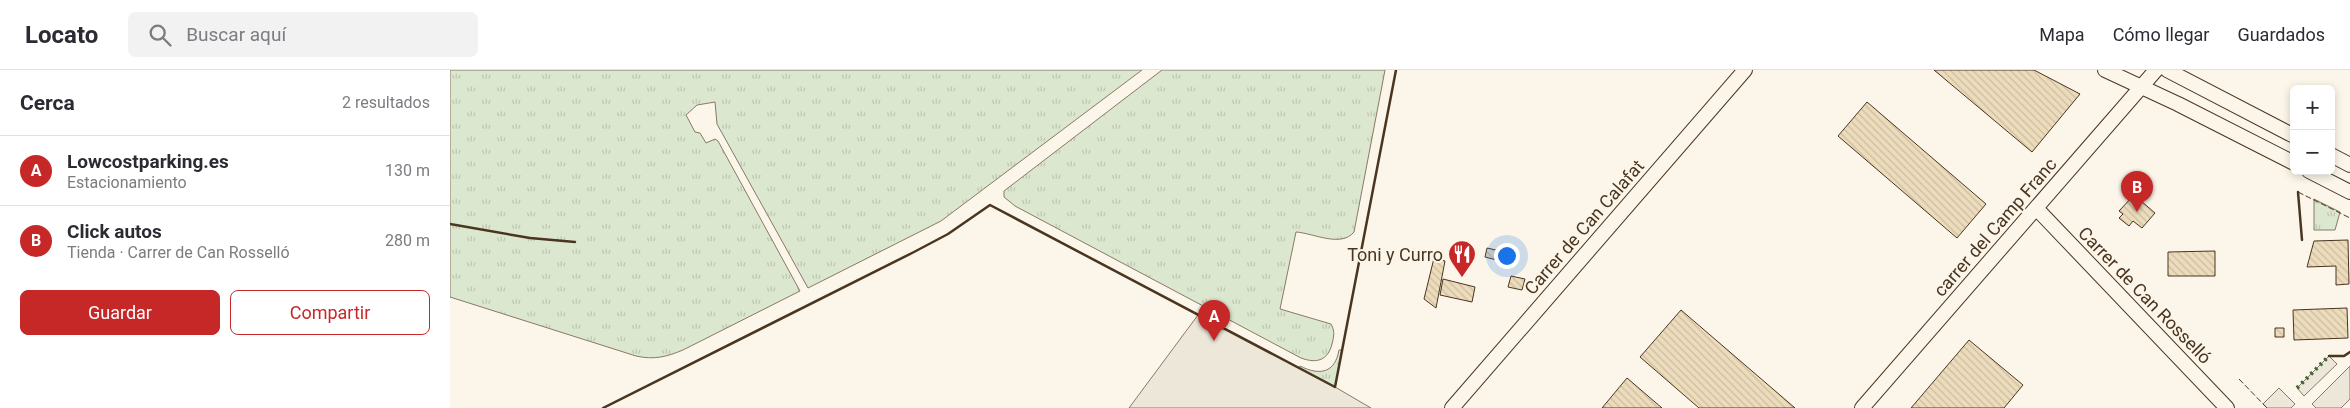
<!DOCTYPE html>
<html lang="es">
<meta charset="utf-8">
<style>
:root{--surface:#fff;--page:#f2f2f3;--text:#2b2b33;--muted:#7c7c81;--line:#e1e1e2;--accent:#c62828}
body{margin:0;font-family:Roboto,sans-serif;background:var(--page);color:var(--text)}
.controls{position:absolute;right:15px;top:15px;display:grid;overflow:hidden;border-radius:8px;box-shadow:0 2px 8px #0003}
.controls button{width:45px;height:45px;display:grid;place-items:center;padding:0;border:0;border-bottom:1px solid var(--line);background:var(--surface);color:var(--text);font:25px sans-serif}
.you{position:absolute;left:1056px;top:185px;width:18px;height:18px;margin:-12px;border:4px solid #fff;border-radius:50%;background:#1a73e8;box-shadow:0 0 0 8px #1a73e833}
.badge{display:grid;place-items:center;width:32px;height:32px;border-radius:50%;background:var(--accent);color:#fff;font-size:16px;font-weight:700}
.pin{position:absolute;translate:-50% -41px;filter:drop-shadow(0 1px 2px #0008)}
.pin::after{content:'';position:absolute;top:26px;width:18px;height:15px;background:inherit;clip-path:polygon(0 0,100% 0,50% 100%)}
.list{margin:0;padding:0;list-style:none}
h2{display:flex;justify-content:space-between;align-items:center;height:65px;margin:0;padding:0 20px;font-size:21px}
h2 small{font-size:16px;font-weight:400;color:var(--muted)}
.list li{display:grid;grid-template-columns:32px 1fr auto;gap:15px;align-items:center;box-sizing:border-box;height:70px;padding:0 20px;border-top:1px solid var(--line)}
.list b{display:block;font-size:19px;white-space:nowrap}
.list p{margin:0;font-size:16px;white-space:nowrap;color:var(--muted)}
.list em{font-size:16px;font-style:normal;color:var(--muted)}
.actions{display:flex;gap:10px;padding:15px 20px}
.actions a{flex:1;padding:11px 0;border:1px solid var(--accent);border-radius:8px;text-align:center;font-size:18px;color:var(--accent)}
.actions .main{background:var(--accent);color:#fff}
.icon{flex:none;width:28px;height:28px;fill:none;stroke:currentColor;stroke-width:2;stroke-linecap:round;stroke-linejoin:round}
.map{position:relative;flex:none;width:1900px;height:338px;overflow:hidden}
header{display:flex;align-items:center;gap:30px;box-sizing:border-box;height:70px;padding:0 25px;background:var(--surface);border-bottom:1px solid var(--line)}
header strong{font-size:24px}
nav{display:flex;gap:28px;margin-inline-start:auto;font-size:18px}
.search{width:350px;height:45px;background:var(--page);display:flex;align-items:center;gap:12px;box-sizing:border-box;padding:0 18px;border-radius:8px;color:var(--muted);font-size:19px}
main{display:flex}
aside{flex:1;background:var(--surface)}
.map>svg:first-child{display:block}
.grass{fill:url(#grass-tufts);stroke:#887966}
.parking{fill:#ede7d9;stroke:#887966}
.building{fill:url(#building-back-hatch);stroke:#4a3520}
.lines{fill:none;stroke-linecap:round;stroke-linejoin:round}
.minor-casing{stroke:#4a3520;stroke-width:16}
.minor{stroke:#fbf6e9;stroke-width:14}
.hedge{stroke:#436837;stroke-width:4;stroke-dasharray:2.5 4;stroke-linecap:butt}
.fence{stroke:#4a3520;stroke-width:1;stroke-dasharray:6 2.5;stroke-linecap:butt}
.wall{stroke:#4a3520;stroke-width:2.5}
.labels{text-anchor:middle;dominant-baseline:central;stroke-width:4;stroke-linejoin:round;paint-order:stroke}
.street-label{font-size:18px;fill:#4a3520;stroke:#fbf6e9}
.poi-label{font-size:18px;fill:#4a3520;stroke:#fbf6e9;text-anchor:end}
</style>
<header>
<strong>Locato</strong>
<div class="search"><svg class="icon" aria-label="search" viewBox="0 0 24 24"><circle cx="10" cy="10" r="6"/><path d="M15 15l6 6"/></svg>Buscar aquí</div>
<nav><a>Mapa</a><a>Cómo llegar</a><a>Guardados</a></nav>
</header>
<main>
<aside>
<h2>Cerca<small>2 resultados</small></h2>
<ul class="list">
<li><span class="badge">A</span><div><b>Lowcostparking.es</b><p>Estacionamiento</p></div><em>130 m</em></li>
<li><span class="badge">B</span><div><b>Click autos</b><p>Tienda · Carrer de Can Rosselló</p></div><em>280 m</em></li>
</ul>
<div class="actions"><a class="main">Guardar</a><a>Compartir</a></div>
</aside>
<div class="map">
<svg width="1900" height="338" viewBox="0 0 1900 338">
<defs>
<pattern id="grass-tufts" width="24" height="20" patternUnits="userSpaceOnUse" patternTransform="scale(1.25)"><rect width="24" height="20" fill="#dce7d0"/><path d="M3 7l-1-3M5 7V3M7 7l1-3M15 17l-1-3M17 17v-4M19 17l1-3" fill="none" stroke="#bec7b2"/></pattern>
<pattern id="building-back-hatch" width="6" height="6" patternUnits="userSpaceOnUse" patternTransform="scale(1.25)"><rect width="6" height="6" fill="#ecdcbc"/><path d="M-1 5l2 2M0 0l6 6M5-1l2 2" fill="none" stroke="#ccbda1"/></pattern>
</defs>
<rect width="100%" height="100%" fill="#fbf6e9"/>
<path class="grass" d="M0 0H692L491 151 358 218 267 54 265 32 247 35 236 45 245 62 250 63 256 73 265 69 268 71 350 221 233 280C216 287 204 290 186 286L0 227Z
M712 0H935L904 162C891 178 863 163 846 162L830 239 881 254C885 261 884 266 882 274 878 290 867 294 851 288L565 136 554 127V121Z
M1864 129 1890 142 1885 160H1864Z
M889 280H892L885 317 849 298 850 296C870 306 885 303 889 280Z"/>
<path class="parking" d="M748 245 885 317 921 338H679Z
M1879 286 1887 294 1854 326 1847 318Z
M1900 296V329L1891 338H1866L1862 334Z
M1829 318 1845 334 1841 338H1817L1813 334Z"/>
<path class="building" d="M1484 0H1584L1630 24 1582 82Z
M1417 32 1536 134 1507 168 1388 66Z
M1684 125 1705 143 1692 158 1683 151 1679 156 1669 148 1673 144 1669 141Z
M1898 170 1899 214 1886 215V196L1857 197 1864 171Z
M1037 178 1064 184 1062 194 1035 187Z
M1765 181V206H1718V182Z
M984 188 995 191 986 238 974 229Z
M1061 206 1075 209 1072 220 1058 217Z
M993 209 1025 217 1022 232 990 225Z
M1897 238 1898 268 1844 270 1843 240Z
M1231 240 1345 338H1249L1190 287Z
M1825 258H1834V267H1825Z
M1519 270 1573 315 1554 338H1461Z
M1177 308 1212 338H1152Z"/>
<g class="lines">
<g class="minor-casing">
<path id="minor" d="M1655 0 1728 34 1844 93
M1717 0 1844 66
M1881 85 1900 95
M1859 101 1900 122
M1587 139 1777 338
M1002 338 1295 0
M1412 338 1706 0"/>
</g>
<use href="#minor" class="minor"/>
<path class="hedge" d="M1847 318 1879 286"/>
<path class="fence" d="M1848 122 1900 148
M1789 309 1817 338"/>
<path class="wall" d="M1848 122 1852 170
M0 154 80 168 125 172
M1879 286H1894L1900 282
M153 338 464 182 498 164 540 135 885 317 946 0"/>
</g>
<defs>
<g id="restaurant-pin" transform="scale(1.4375)"><path d="M0 17L-7.5 6A9.5 9.5 0 1 1 7.5 6Z" fill="#c62828" stroke="#fbf6e9"/><path d="M-5-6h1v4h1v-4h1v4h1v-4h1v5L-1.5 .5V6h-2V.5L-5-1ZM5-6V6H3V1.5H1.5Q1.5-4 5-6Z" fill="#fff"/></g>
</defs>
<g fill-rule="evenodd">
<use href="#restaurant-pin" x="1012" y="184"/>
</g>
<g class="labels">
<g class="street-label">
<text transform="translate(1134 157) rotate(-49)">Carrer de Can Calafat</text>
<text transform="translate(1545 157) rotate(-49)">carrer del Camp Franc</text>
<text transform="translate(1695 225) rotate(46)">Carrer de Can Rosselló</text>
</g>
<g class="poi-label">
<text x="993" y="184">Toni y Curro</text>
</g>
</g>
</svg>
<div class="controls">
<button>+</button>
<button>−</button>
</div>
<div class="you"></div>
<div class="pin badge" style="left:764px;top:271px">A</div>
<div class="pin badge" style="left:1687px;top:142px">B</div>
</div>
</main>
